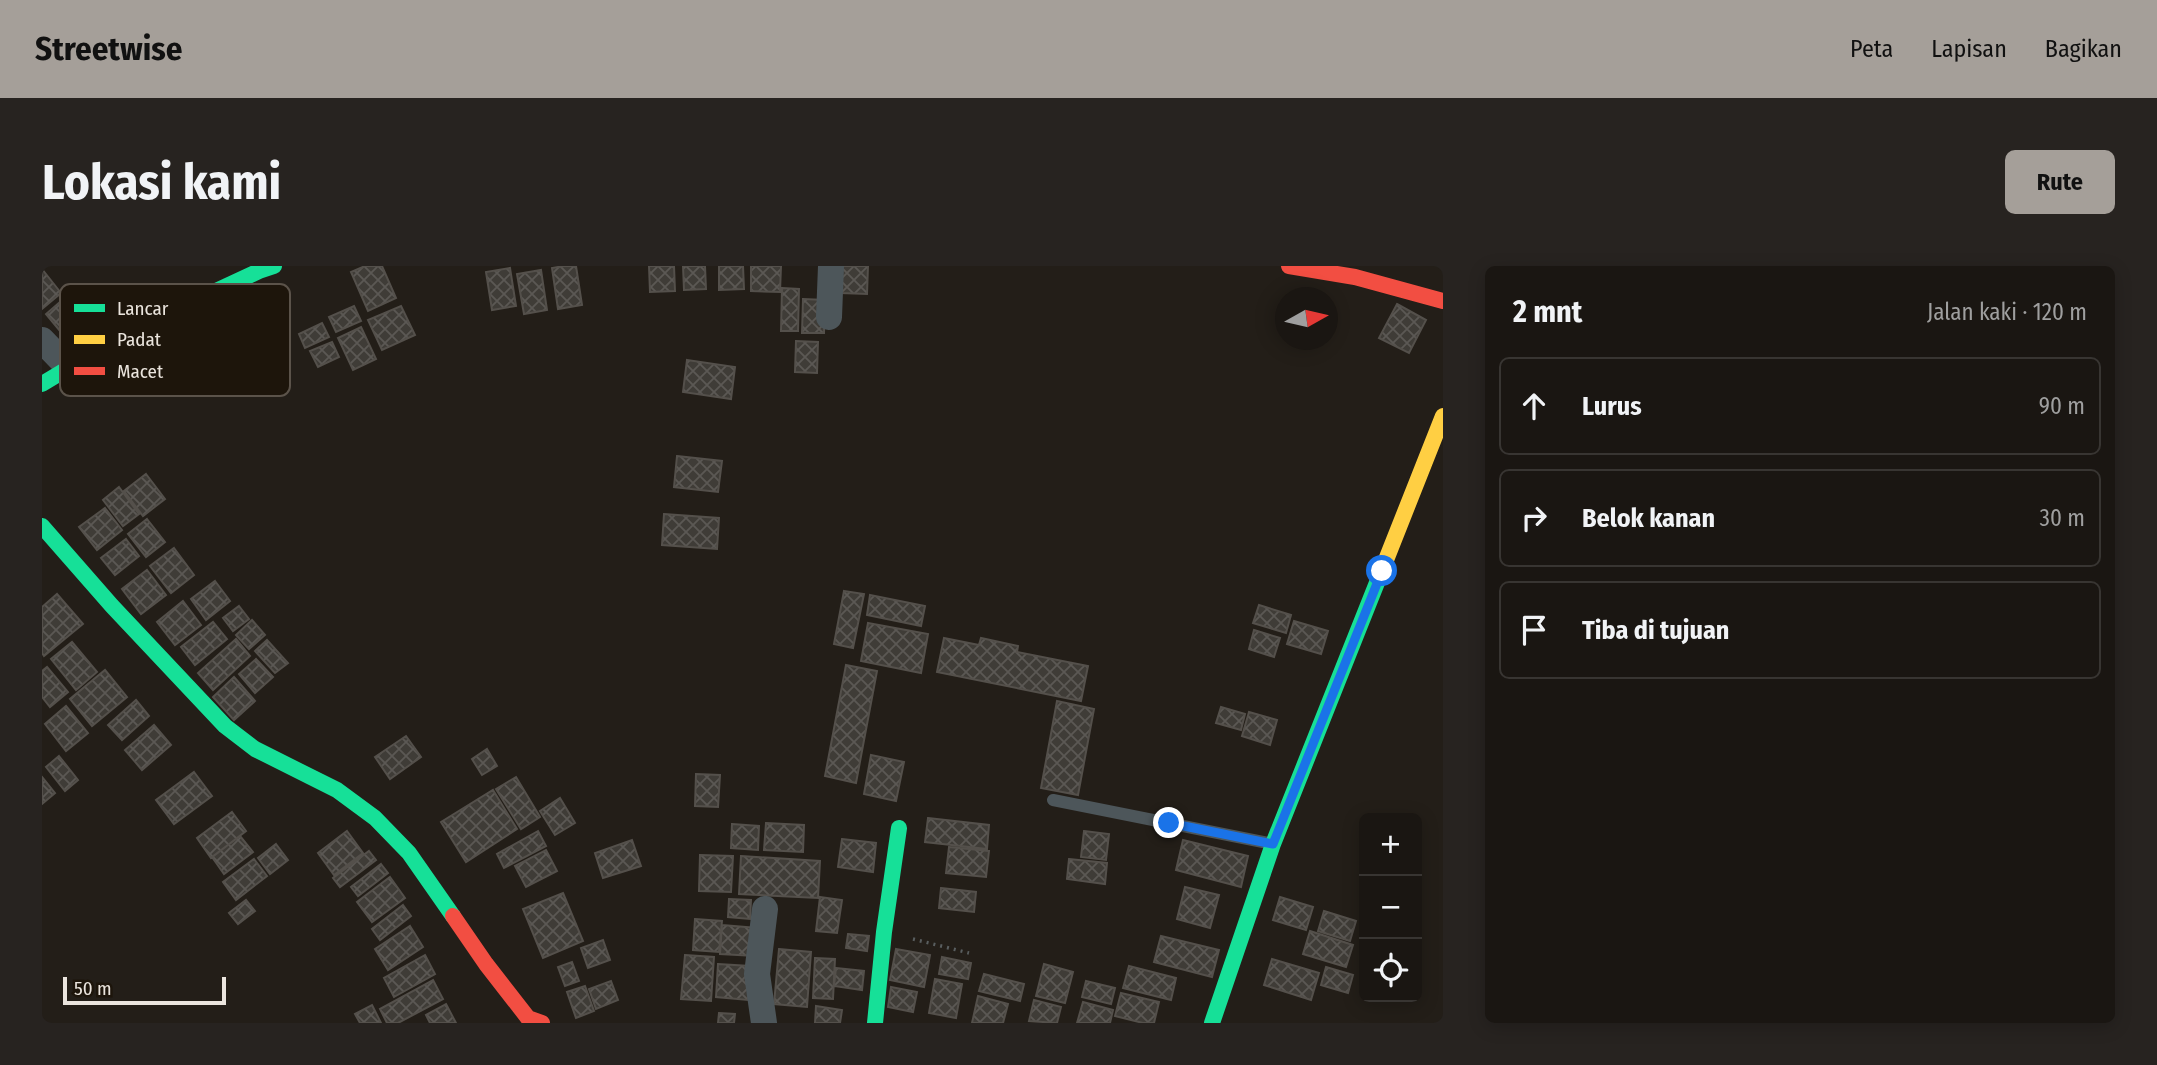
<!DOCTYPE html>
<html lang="id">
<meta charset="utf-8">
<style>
:root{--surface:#1a1612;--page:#272320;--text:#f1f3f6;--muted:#9f9f9f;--line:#383532;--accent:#a59f99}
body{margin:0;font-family:"Fira Sans Condensed",sans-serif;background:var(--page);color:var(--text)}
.controls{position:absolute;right:21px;bottom:21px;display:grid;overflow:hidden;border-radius:10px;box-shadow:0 4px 18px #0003}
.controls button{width:63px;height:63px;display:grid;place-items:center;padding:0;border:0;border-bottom:2px solid var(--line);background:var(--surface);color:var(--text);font:35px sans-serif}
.compass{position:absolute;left:1233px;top:21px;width:63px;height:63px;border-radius:50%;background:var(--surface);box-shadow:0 4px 18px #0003;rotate:82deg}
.scale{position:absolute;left:21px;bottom:18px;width:163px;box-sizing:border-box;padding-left:7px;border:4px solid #ebe5de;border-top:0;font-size:19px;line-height:24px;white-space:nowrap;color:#ebe5de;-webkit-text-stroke:5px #1d150b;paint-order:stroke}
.stop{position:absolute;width:21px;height:21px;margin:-16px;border:5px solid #1a73e8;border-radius:50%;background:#fff}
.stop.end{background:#1a73e8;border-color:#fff;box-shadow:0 2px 7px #0008}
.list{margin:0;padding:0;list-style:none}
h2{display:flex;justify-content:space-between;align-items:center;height:91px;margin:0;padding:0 28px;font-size:30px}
h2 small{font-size:23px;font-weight:400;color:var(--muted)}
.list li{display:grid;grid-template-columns:46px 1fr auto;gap:21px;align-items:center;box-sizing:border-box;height:98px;margin:0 14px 14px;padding:0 14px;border:2px solid var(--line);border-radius:10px}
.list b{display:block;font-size:26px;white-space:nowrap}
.list em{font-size:23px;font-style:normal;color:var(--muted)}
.icon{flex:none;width:38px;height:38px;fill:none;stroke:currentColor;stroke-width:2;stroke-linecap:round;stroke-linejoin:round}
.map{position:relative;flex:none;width:1401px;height:757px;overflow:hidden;border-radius:10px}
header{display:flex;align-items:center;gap:42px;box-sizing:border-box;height:98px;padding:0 35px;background:var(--accent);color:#111}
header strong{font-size:33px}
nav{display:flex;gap:38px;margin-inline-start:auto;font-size:24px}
.intro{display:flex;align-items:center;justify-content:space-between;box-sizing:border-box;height:168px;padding:0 42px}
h1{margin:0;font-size:49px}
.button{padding:18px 32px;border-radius:10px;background:var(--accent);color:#111;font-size:24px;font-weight:700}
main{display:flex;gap:42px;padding:0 42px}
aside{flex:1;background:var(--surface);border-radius:10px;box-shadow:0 4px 18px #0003}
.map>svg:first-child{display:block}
.building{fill:url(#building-cross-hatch);stroke:#54504b;stroke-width:2}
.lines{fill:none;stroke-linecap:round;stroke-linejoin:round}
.path{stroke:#595e5f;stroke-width:3.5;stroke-dasharray:2 5;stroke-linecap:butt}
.lane{stroke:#4d565a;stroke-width:12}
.street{stroke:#4d565a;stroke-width:26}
.fast{stroke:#16e098;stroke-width:16}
.slow{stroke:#ffcf43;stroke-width:16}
.jam{stroke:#f24e42;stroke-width:16}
.route{stroke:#1a73e8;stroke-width:9}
.key{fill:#1d150b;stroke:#5b534a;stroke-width:2}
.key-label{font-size:19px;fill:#ebe5de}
</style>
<header>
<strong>Streetwise</strong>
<nav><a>Peta</a><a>Lapisan</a><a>Bagikan</a></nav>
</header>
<div class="intro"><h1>Lokasi kami</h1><a class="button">Rute</a></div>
<main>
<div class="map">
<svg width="1401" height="757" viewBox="0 0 1401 757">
<defs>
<pattern id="building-cross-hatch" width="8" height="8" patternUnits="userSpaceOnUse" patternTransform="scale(1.75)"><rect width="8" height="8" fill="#3f3c37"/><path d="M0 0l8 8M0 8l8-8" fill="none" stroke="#5b5854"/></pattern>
</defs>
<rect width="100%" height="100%" fill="#231e18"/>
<path class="building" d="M323 0H340L354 32 326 45 309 6Z
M522 0H534L540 39 516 43 510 2Z
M607 0H632L633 25 608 26Z
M641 0H663L664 23 642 24Z
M677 0H701L702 23 677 24Z
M709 0H739L738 26 709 25Z
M800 0H826L825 28 799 27Z
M468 2 474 40 450 44 444 6Z
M0 3 19 27 0 43Z
M499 4 505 44 482 48 475 8Z
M740 22 757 23 756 65H739Z
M25 30 49 60 28 77 4 48Z
M761 33 783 34 782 67H760Z
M1355 38 1384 54 1367 87 1337 72Z
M312 40 319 55 294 66 287 51Z
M359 40 373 69 340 84 326 54Z
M280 57 287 71 263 82 257 68Z
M319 61 334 93 311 104 296 72Z
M754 75 776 76 775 107 753 106Z
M290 76 297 91 276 101 268 85Z
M645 94 693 101 689 133 641 126Z
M635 190 680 195 676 226 632 221Z
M104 208 123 233 101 250 82 225Z
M77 221 97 248 81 260 61 234Z
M63 242 80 264 55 284 37 261Z
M622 248 677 252 675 283 620 279Z
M105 253 123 276 104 291 86 268Z
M84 273 97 290 73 309 59 292Z
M132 282 152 309 129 327 108 300Z
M105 304 124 329 99 348 80 323Z
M173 315 188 335 164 354 149 333Z
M802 325 822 328 811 382 792 378Z
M15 328 41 358 2 390 0 387V341Z
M828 329 883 340 879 360 825 349Z
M141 335 159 359 133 379 115 356Z
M1217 339 1249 349 1244 367 1211 357Z
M197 340 207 353 191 365 181 352Z
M210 354 223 369 207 383 194 369Z
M1252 355 1286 365 1279 388 1245 378Z
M171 356 185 373 153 399 139 381Z
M826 357 886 368 879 407 819 395Z
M1212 364 1238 372 1232 391 1207 383Z
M902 372 937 379 939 372 976 380 975 386 1046 400 1039 435 895 406Z
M194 373 208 390 171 424 156 407Z
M225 374 246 397 233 407 213 385Z
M30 376 55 406 34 424 9 393Z
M214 393 231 411 213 427 197 408Z
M804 399 835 405 814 517 783 510Z
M5 401 26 426 8 441 0 431V405Z
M63 404 85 431 50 460 28 433Z
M192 411 213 435 192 454 171 431Z
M94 434 107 450 80 474 66 459Z
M1015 435 1052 443 1036 529 999 522Z
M24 440 46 467 24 485 3 458Z
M1179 441 1203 448 1199 464 1174 457Z
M1207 446 1235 454 1228 479 1200 470Z
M112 459 129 479 100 504 83 484Z
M364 470 379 491 348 513 333 491Z
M445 483 455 500 440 509 430 493Z
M829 489 862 496 854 535 822 528Z
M17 490 36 514 23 525 4 501Z
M152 506 170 530 132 558 114 534Z
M654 508 678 509 676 541 653 540Z
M0 511 13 527 0 538Z
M474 511 498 551 479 563 454 523Z
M451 524 475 563 424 596 399 556Z
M518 532 533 557 513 569 498 545Z
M190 546 204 565 169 592 155 572Z
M886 552 947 559 945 583 883 576Z
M724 557 762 559 761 586 722 584Z
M690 558 717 560 716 584 689 582Z
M305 565 321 587 292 609 276 587Z
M496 565 504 580 462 602 455 588Z
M1042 565 1067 568 1064 594 1039 591Z
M198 570 211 586 182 608 170 591Z
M800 573 834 577 831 606 796 601Z
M590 574 599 600 561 612 553 587Z
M1141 574 1206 590 1199 621 1134 604Z
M234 578 246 594 228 608 216 592Z
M907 581 947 585 944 611 904 607Z
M504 584 515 605 484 621 473 600Z
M327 585 334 594 298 621 291 612Z
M658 589 691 590 689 626 657 625Z
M699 590 778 595 776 632 697 628Z
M212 593 225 610 194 634 181 616Z
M1027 593 1065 597 1063 618 1025 613Z
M339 598 346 607 316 630 309 621Z
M348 611 363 632 330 656 315 636Z
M1143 621 1177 629 1168 662 1135 653Z
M899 622 934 626 932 646 897 642Z
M521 627 541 675 501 692 481 643Z
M778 631 800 634 795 667 774 665Z
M1238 631 1271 641 1264 664 1231 654Z
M687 633 709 634 708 653 686 651Z
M204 634 213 645 196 658 187 647Z
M361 639 369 650 338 674 330 663Z
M1282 645 1314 655 1308 675 1276 665Z
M653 653 680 655 677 686 651 684Z
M680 659 715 662 713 690 678 688Z
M368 660 381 681 346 704 333 683Z
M1268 665 1311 679 1304 701 1261 688Z
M806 668 827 670 825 685 804 682Z
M1119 670 1177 684 1170 711 1112 696Z
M561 674 568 694 546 702 539 682Z
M737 683 769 686 765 741 732 738Z
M854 683 888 689 882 721 848 714Z
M383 689 393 708 352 731 342 712Z
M643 689 672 691 669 735 639 733Z
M900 691 929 697 926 713 897 708Z
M773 692 793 693 791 733 771 732Z
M1230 693 1277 707 1269 734 1222 719Z
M530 696 537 715 523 720 516 701Z
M676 698 708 700 706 734 674 731Z
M1002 698 1031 706 1023 737 994 730Z
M1087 700 1134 712 1129 734 1081 722Z
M1284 701 1311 709 1306 727 1279 719Z
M794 702 822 705 820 724 792 720Z
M942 708 982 718 978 735 937 725Z
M893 713 920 718 914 752 887 747Z
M391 714 401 733 356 757H345L338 743Z
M569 715 576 734 554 743 547 723Z
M1044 715 1073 722 1069 738 1040 731Z
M543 720 552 745 534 752 525 726Z
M849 721 875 726 871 746 846 741Z
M1079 727 1117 736 1112 757H1101L1073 750Z
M936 730 966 738 961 757H930Z
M992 734 1019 741 1015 757 987 755Z
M1041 736 1071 744 1068 757H1035Z
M404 738 414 757H388L384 749Z
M330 739 339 757H318L313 748Z
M774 740 800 744 798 757H773Z
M677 747 693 748 692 757H676Z"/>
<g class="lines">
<path class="path" d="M871 673 927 687"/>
<path class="lane" d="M1011 534 1226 577"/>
<path class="street" d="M787 51 789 0
M0 74 26 101
M722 757 715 708 723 643"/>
<path class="fast" d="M0 118 88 65 217 5 232 0
M0 260 70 340 183 460 213 483 295 524 333 552 367 587 411 650
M833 757 842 666 857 562
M1170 757 1231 578 1344 294"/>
<path class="slow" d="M1344 294 1401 150"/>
<path class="jam" d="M1247 0 1313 11 1401 35
M411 650 444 698 486 752 500 757"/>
</g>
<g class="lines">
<path class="route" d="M1127 557 1231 578 1340 305"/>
</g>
<rect x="18" y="18" width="230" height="112" rx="10" class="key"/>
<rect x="32" y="38" width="31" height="8" fill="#16e098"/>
<rect x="32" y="69" width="31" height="9" fill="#ffcf43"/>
<rect x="32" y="101" width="31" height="8" fill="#f24e42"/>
<g class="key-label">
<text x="75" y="49">Lancar</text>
<text x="75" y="80">Padat</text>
<text x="75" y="112">Macet</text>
</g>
</svg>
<div class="controls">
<button>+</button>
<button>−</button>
<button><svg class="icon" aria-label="locate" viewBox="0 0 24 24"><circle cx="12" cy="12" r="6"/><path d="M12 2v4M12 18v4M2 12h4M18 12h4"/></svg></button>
</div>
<svg class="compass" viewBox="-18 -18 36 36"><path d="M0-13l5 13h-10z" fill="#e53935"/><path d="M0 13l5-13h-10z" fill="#9f9f9f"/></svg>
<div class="scale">50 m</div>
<div class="stop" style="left:1340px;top:305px"></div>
<div class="stop end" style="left:1127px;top:557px"></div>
</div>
<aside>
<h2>2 mnt<small>Jalan kaki · 120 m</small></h2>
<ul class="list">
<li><svg class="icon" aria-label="ahead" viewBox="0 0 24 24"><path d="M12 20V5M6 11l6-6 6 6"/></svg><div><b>Lurus</b></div><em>90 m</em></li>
<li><svg class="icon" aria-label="right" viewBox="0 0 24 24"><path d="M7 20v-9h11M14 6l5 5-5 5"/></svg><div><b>Belok kanan</b></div><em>30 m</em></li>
<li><svg class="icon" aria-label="arrive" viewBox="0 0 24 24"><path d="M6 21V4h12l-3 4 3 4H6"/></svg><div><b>Tiba di tujuan</b></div></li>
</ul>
</aside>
</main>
